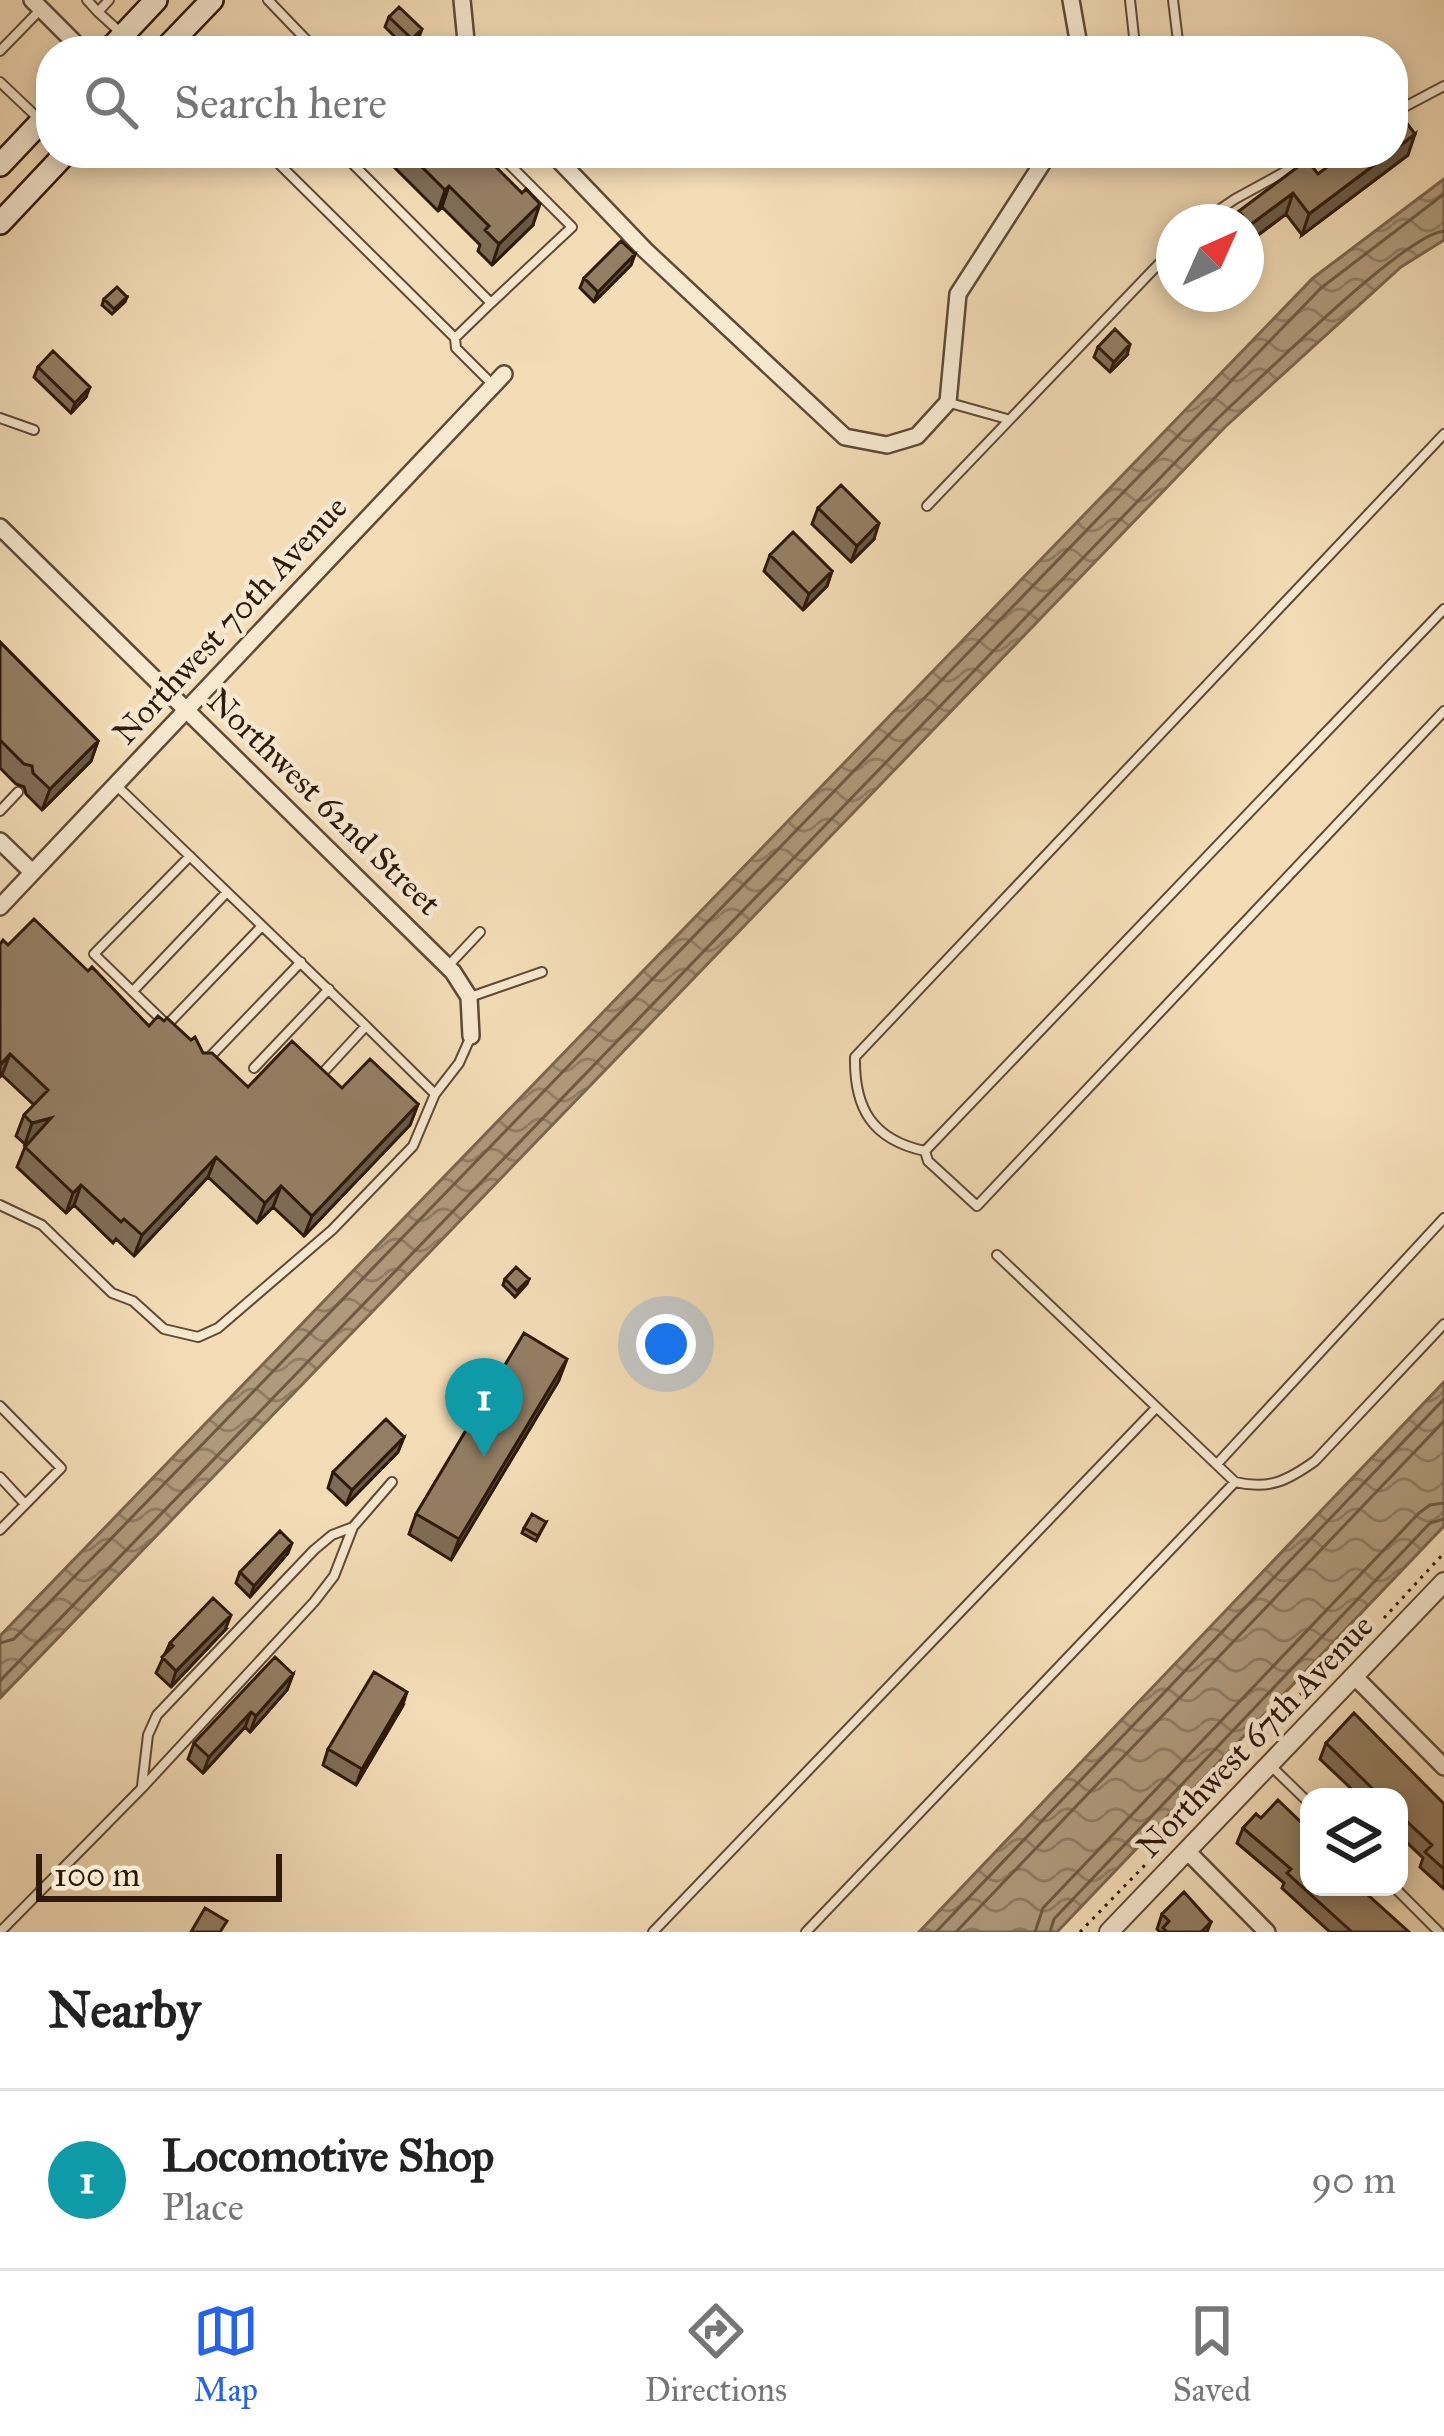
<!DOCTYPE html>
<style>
:root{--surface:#fff;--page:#f6f6f6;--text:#222;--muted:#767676;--line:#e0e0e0;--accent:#2563eb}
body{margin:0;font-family:"IM FELL Great Primer",serif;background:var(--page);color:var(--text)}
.controls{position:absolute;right:36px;bottom:36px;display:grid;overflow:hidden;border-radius:24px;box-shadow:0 6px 18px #0003}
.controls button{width:108px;height:108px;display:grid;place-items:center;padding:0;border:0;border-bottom:3px solid var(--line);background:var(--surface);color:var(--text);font:60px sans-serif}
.compass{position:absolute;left:1156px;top:204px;width:108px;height:108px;border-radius:50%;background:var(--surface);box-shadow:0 6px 18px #0003;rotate:45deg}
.scale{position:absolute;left:36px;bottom:30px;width:246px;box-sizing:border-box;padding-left:12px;border:6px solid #2e190a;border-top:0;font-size:33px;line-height:42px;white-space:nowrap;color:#2e190a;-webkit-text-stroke:9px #f7e8d0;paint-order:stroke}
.you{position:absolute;left:666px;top:1344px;width:42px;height:42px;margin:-30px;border:9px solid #fff;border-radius:50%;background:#1a73e8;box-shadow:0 0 0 18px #1a73e833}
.badge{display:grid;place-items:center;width:78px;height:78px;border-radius:50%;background:var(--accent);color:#fff;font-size:39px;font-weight:700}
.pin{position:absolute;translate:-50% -99px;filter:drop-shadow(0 3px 6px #0008)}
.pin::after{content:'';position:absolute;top:63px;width:42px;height:36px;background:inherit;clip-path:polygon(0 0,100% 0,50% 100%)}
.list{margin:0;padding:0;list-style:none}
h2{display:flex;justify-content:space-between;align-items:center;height:156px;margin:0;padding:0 48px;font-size:51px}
h2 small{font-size:39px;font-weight:400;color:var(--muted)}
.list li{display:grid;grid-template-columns:78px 1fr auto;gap:36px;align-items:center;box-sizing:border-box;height:180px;padding:0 48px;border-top:3px solid var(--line)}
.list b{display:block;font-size:45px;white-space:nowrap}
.list p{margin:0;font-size:39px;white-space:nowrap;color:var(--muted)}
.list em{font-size:39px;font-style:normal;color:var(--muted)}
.icon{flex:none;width:66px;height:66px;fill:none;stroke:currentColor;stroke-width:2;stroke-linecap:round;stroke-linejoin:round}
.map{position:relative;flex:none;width:1444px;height:1932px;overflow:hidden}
.search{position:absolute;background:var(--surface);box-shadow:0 6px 18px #0003;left:36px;right:36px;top:36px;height:132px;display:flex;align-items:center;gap:30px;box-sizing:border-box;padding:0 42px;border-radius:48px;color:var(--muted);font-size:45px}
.sheet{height:336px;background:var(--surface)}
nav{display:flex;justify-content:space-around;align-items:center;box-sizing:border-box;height:168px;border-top:3px solid var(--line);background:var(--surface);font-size:33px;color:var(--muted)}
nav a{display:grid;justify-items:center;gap:6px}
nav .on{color:var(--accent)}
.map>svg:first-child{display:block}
.water{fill:url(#water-waves);stroke:#7c664e;stroke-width:3}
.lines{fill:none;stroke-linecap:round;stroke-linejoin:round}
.shore{stroke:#6f5a43;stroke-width:3}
.service-casing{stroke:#5f4a35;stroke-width:12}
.minor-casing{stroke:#5f4a35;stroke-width:20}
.tertiary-casing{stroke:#5f4a35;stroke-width:22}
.secondary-casing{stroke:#2e190a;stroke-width:26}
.path{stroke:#2e190a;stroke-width:3;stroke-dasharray:3 6;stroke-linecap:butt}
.service{stroke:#f7e8d0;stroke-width:8}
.minor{stroke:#f7e8d0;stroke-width:15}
.tertiary{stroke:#f7e8d0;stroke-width:18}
.secondary{stroke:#f7e8d0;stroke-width:21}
.wall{fill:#7f6c55;stroke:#2e190a;stroke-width:3}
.shaded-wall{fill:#685845;stroke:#2e190a;stroke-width:3}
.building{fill:#947e63;stroke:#2e190a;stroke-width:3}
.labels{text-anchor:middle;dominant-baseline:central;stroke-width:9;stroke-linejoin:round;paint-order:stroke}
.street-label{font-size:33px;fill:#2e190a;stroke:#f7e8d0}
</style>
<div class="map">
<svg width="1444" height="1932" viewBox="0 0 1444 1932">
<defs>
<pattern id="water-waves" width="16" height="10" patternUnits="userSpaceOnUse" patternTransform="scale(3)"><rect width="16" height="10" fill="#b09a7c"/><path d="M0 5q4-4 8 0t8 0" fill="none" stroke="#907d64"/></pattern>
</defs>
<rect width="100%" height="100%" fill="#f3dcb6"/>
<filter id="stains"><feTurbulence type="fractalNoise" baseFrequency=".00167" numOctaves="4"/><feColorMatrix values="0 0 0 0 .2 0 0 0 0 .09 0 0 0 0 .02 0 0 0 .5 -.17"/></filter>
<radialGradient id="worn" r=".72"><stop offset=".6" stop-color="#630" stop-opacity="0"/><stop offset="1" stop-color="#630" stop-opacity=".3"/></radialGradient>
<path class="water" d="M1444 179V240L1401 267 1225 427 0 1698V1636L1313 278Z
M1444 1382V1526L1057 1932H919Z"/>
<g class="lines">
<path class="shore" d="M0 1643 14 1639 1321 288 1444 194
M0 1681 1217 419C1256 383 1403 235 1444 231
M936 1932 1444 1399
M956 1932 1444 1421
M1035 1932 1043 1908 1419 1513 1430 1505 1444 1503
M1050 1932 1054 1919 1430 1523 1444 1519"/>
<g class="service-casing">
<path id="service" d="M87 0 98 12
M109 0 98 12 120 32
M268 0 317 51
M1130 0 1135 46 1178 41 1173 0
M0 51 41 9
M349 51H395
M1109 51 1135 46
M0 82 40 120
M1393 113 1444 86
M268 153 455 338 491 303
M342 153 491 303 572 227 498 153
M1201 222 1235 199 1319 153
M455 338 456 348 493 385
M950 403 1007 419
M0 418 34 430
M1444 434 855 1057C854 1109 873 1140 925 1151L1444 609
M927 506 1174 248
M117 786 366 1026 318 1078
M0 811 18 792
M190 856 94 954 167 1025 262 926
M448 966 480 932
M133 991 227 892
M470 997 542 972
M366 1026 435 1094
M206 1061 301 962
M254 1068 329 989
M925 1151 928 1161 977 1206 1444 711
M0 1205 42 1225 112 1293 133 1301 164 1329 198 1337 218 1328 332 1230 413 1146 435 1094 459 1063 471 1036
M997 1255 1235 1482C1269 1490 1287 1481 1315 1461L1444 1324
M0 1406 61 1468 0 1530
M1217 1464 1444 1218
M0 1477 25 1504
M1271 1766 1309 1803
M142 1786 148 1735 157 1715 314 1550 332 1535 353 1527 392 1482
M1394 1887 1439 1932
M0 1932 142 1788 314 1602 334 1576 353 1527
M653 1932 1156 1408
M806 1932 1235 1482"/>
</g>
<g class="minor-casing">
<path id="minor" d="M32 0 83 51
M462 0 467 51
M1071 0 1080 51
M552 153 645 250 845 437 887 445 917 436 948 402 958 294 1049 153
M0 527 453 972 469 997 471 1036
M0 841 32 872
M0 907 504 374
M1355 1677 1444 1767
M1187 1851 1267 1932"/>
</g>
<g class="tertiary-casing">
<path id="tertiary" d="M1109 1932 1444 1582"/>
</g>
<g class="secondary-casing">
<path id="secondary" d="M108 51 156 0
M163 51 212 0
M0 165 51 111
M0 223 66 153"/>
</g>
<path class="path" d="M1384 1618 1444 1553
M1080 1932 1240 1767 1290 1703 1348 1655"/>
<use href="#service" class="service"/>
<use href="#minor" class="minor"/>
<use href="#tertiary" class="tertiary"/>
<use href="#secondary" class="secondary"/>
</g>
<path class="wall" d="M389 17 418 40 408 50 385 27Z
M380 153H484L483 155 533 225 492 265 478 251 480 245 442 207 438 211Z
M1408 155 1302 235 1286 214 1246 244V222H1235L1239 211 1318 174Z
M635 254 631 265 594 302 580 288 584 278Z
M127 297 125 302 112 314 102 305 104 299Z
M1098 347 1127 355 1110 372 1094 357Z
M38 367 86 397 71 413 34 377Z
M818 508 874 539 851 562 812 524Z
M770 555 832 571 827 586 803 610 764 571Z
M0 642 98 741 91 761 42 810 26 794 24 787 16 784 0 768Z
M8 945 88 971 149 1026 203 1053 248 1087 342 1088 418 1104 410 1125 304 1236 273 1207 257 1223 208 1177 134 1256 116 1239 113 1243 74 1205 66 1213 17 1167 25 1147 28 1143 25 1144 16 1136 24 1115 34 1105 2 1075Z
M505 1279H529L527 1284 515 1297 503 1285Z
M559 1380 451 1560 409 1534 416 1514Z
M404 1437 398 1452 346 1505 328 1488 333 1472Z
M546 1522 536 1541 522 1533 524 1528Z
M288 1553 250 1597 236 1583 240 1572Z
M225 1630 171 1687 156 1673 170 1643Z
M293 1674 287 1690 250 1732 245 1727 203 1773 188 1759 194 1743Z
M402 1707 356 1785 323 1765 328 1749Z
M1326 1743 1444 1804V1889L1420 1867 1423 1858 1399 1835V1797H1360L1320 1759Z
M1256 1814 1309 1887 1409 1932H1330L1282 1888 1284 1883 1237 1843 1243 1828Z
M1162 1914 1211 1922 1207 1932H1160L1157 1929Z"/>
<path class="shaded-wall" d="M422 29 418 40 408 50 412 39Z
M1415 134 1408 155 1302 235 1309 214 1390 153H1393V151Z
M449 186 442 207 438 211 445 190Z
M1293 193 1286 214 1246 244 1250 225Z
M540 204 533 225 492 265 499 244Z
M635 254 631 265 594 302 598 292Z
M1130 344 1127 355 1110 372 1114 362Z
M90 387 86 397 71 413 75 403Z
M879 523 874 539 851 562 857 546Z
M832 571 827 586 803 610 809 594Z
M98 741 91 761 42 810 50 789Z
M10 1054 2 1075 0 1077V1065Z
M418 1104 410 1125 304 1236 312 1216Z
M51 1118 43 1139 25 1144 32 1123Z
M216 1157 208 1177 134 1256 142 1235Z
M81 1185 74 1205 66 1213 73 1193Z
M281 1186 273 1207 257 1223 265 1203Z
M567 1359 559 1380 451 1560 459 1539Z
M404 1437 398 1452 346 1505 352 1490Z
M292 1543 288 1553 250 1597 254 1586Z
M231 1615 225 1630 171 1687 176 1671Z
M293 1674 287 1690 250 1732 256 1716Z
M407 1692 402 1707 356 1785 362 1769Z
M251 1712 245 1727 203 1773 209 1757Z"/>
<path class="building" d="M399 7 422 29 412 39 389 17Z
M1399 113 1415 134 1393 151V117Z
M408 153H482L522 193 526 189 540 204 499 244 485 230 489 226 449 186 445 190Z
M1346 153H1390L1309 214 1293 193 1250 225 1239 211 1307 160 1318 174Z
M621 241 635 254 598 292 584 278Z
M117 287 127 297 114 309 104 299Z
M1115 329 1130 344 1114 362 1098 347Z
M53 351 90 387 75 403 38 367Z
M841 485 879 523 857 546 818 508Z
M793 532 832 571 809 594 770 555Z
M0 642 98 741 50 789 33 773 32 766 24 764 0 740Z
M34 919 88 971 92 967 149 1026 158 1016 164 1021 167 1018 191 1040 195 1037 203 1053H212L248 1087 292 1041 342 1088 370 1059 418 1104 312 1216 281 1186 265 1203 216 1157 142 1235 124 1219 121 1222 81 1185 73 1193 25 1147 51 1118 32 1123 24 1115 48 1090 10 1054 0 1065V944L3 940 8 945Z
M516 1267 529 1279 517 1291 505 1279Z
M524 1333 567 1359 459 1539 416 1514Z
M386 1419 404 1437 352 1490 333 1472Z
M532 1514 546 1522 538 1536 524 1528Z
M280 1531 292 1543 254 1586 240 1572Z
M213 1598 231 1615 176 1671 162 1657 173 1646 170 1643Z
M275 1657 293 1674 256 1716 251 1712 209 1757 194 1743Z
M374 1672 407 1692 362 1769 328 1749Z
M1354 1713 1444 1804V1869L1425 1852 1432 1845 1399 1814V1797H1381L1326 1743Z
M1278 1800 1309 1830V1887H1359L1409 1932H1352L1287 1873 1291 1869 1243 1828 1256 1814 1261 1818Z
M1184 1892 1211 1922 1201 1932H1167L1163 1928 1169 1921 1162 1914Z
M205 1908 227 1921 220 1932H191Z"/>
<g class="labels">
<g class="street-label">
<text transform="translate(230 620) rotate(-47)">Northwest 70th Avenue</text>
<text transform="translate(324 802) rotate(44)">Northwest 62nd Street</text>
<text transform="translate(1255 1736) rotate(-46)">Northwest 67th Avenue</text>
</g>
</g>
<rect width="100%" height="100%" filter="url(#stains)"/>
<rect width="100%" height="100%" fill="url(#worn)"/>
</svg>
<div class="controls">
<button><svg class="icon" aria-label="layers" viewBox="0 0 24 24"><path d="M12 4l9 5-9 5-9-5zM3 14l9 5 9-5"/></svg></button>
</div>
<svg class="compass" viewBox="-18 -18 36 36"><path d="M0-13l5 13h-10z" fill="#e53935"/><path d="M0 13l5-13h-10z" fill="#767676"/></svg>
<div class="scale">100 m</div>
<div class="you"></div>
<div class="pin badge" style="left:484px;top:1457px;background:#0f9aa8">1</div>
<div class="search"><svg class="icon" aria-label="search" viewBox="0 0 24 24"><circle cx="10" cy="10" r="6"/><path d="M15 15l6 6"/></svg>Search here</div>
</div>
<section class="sheet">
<h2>Nearby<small></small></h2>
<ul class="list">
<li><span class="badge" style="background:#0f9aa8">1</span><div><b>Locomotive Shop</b><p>Place</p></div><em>90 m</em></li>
</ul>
</section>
<nav>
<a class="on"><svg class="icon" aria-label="map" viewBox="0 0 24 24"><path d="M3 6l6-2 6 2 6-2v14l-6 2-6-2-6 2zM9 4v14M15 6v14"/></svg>Map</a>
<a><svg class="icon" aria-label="directions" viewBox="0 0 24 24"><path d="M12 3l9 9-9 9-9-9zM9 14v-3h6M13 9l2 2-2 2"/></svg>Directions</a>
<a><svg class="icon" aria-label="saved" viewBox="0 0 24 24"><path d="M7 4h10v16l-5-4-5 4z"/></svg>Saved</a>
</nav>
